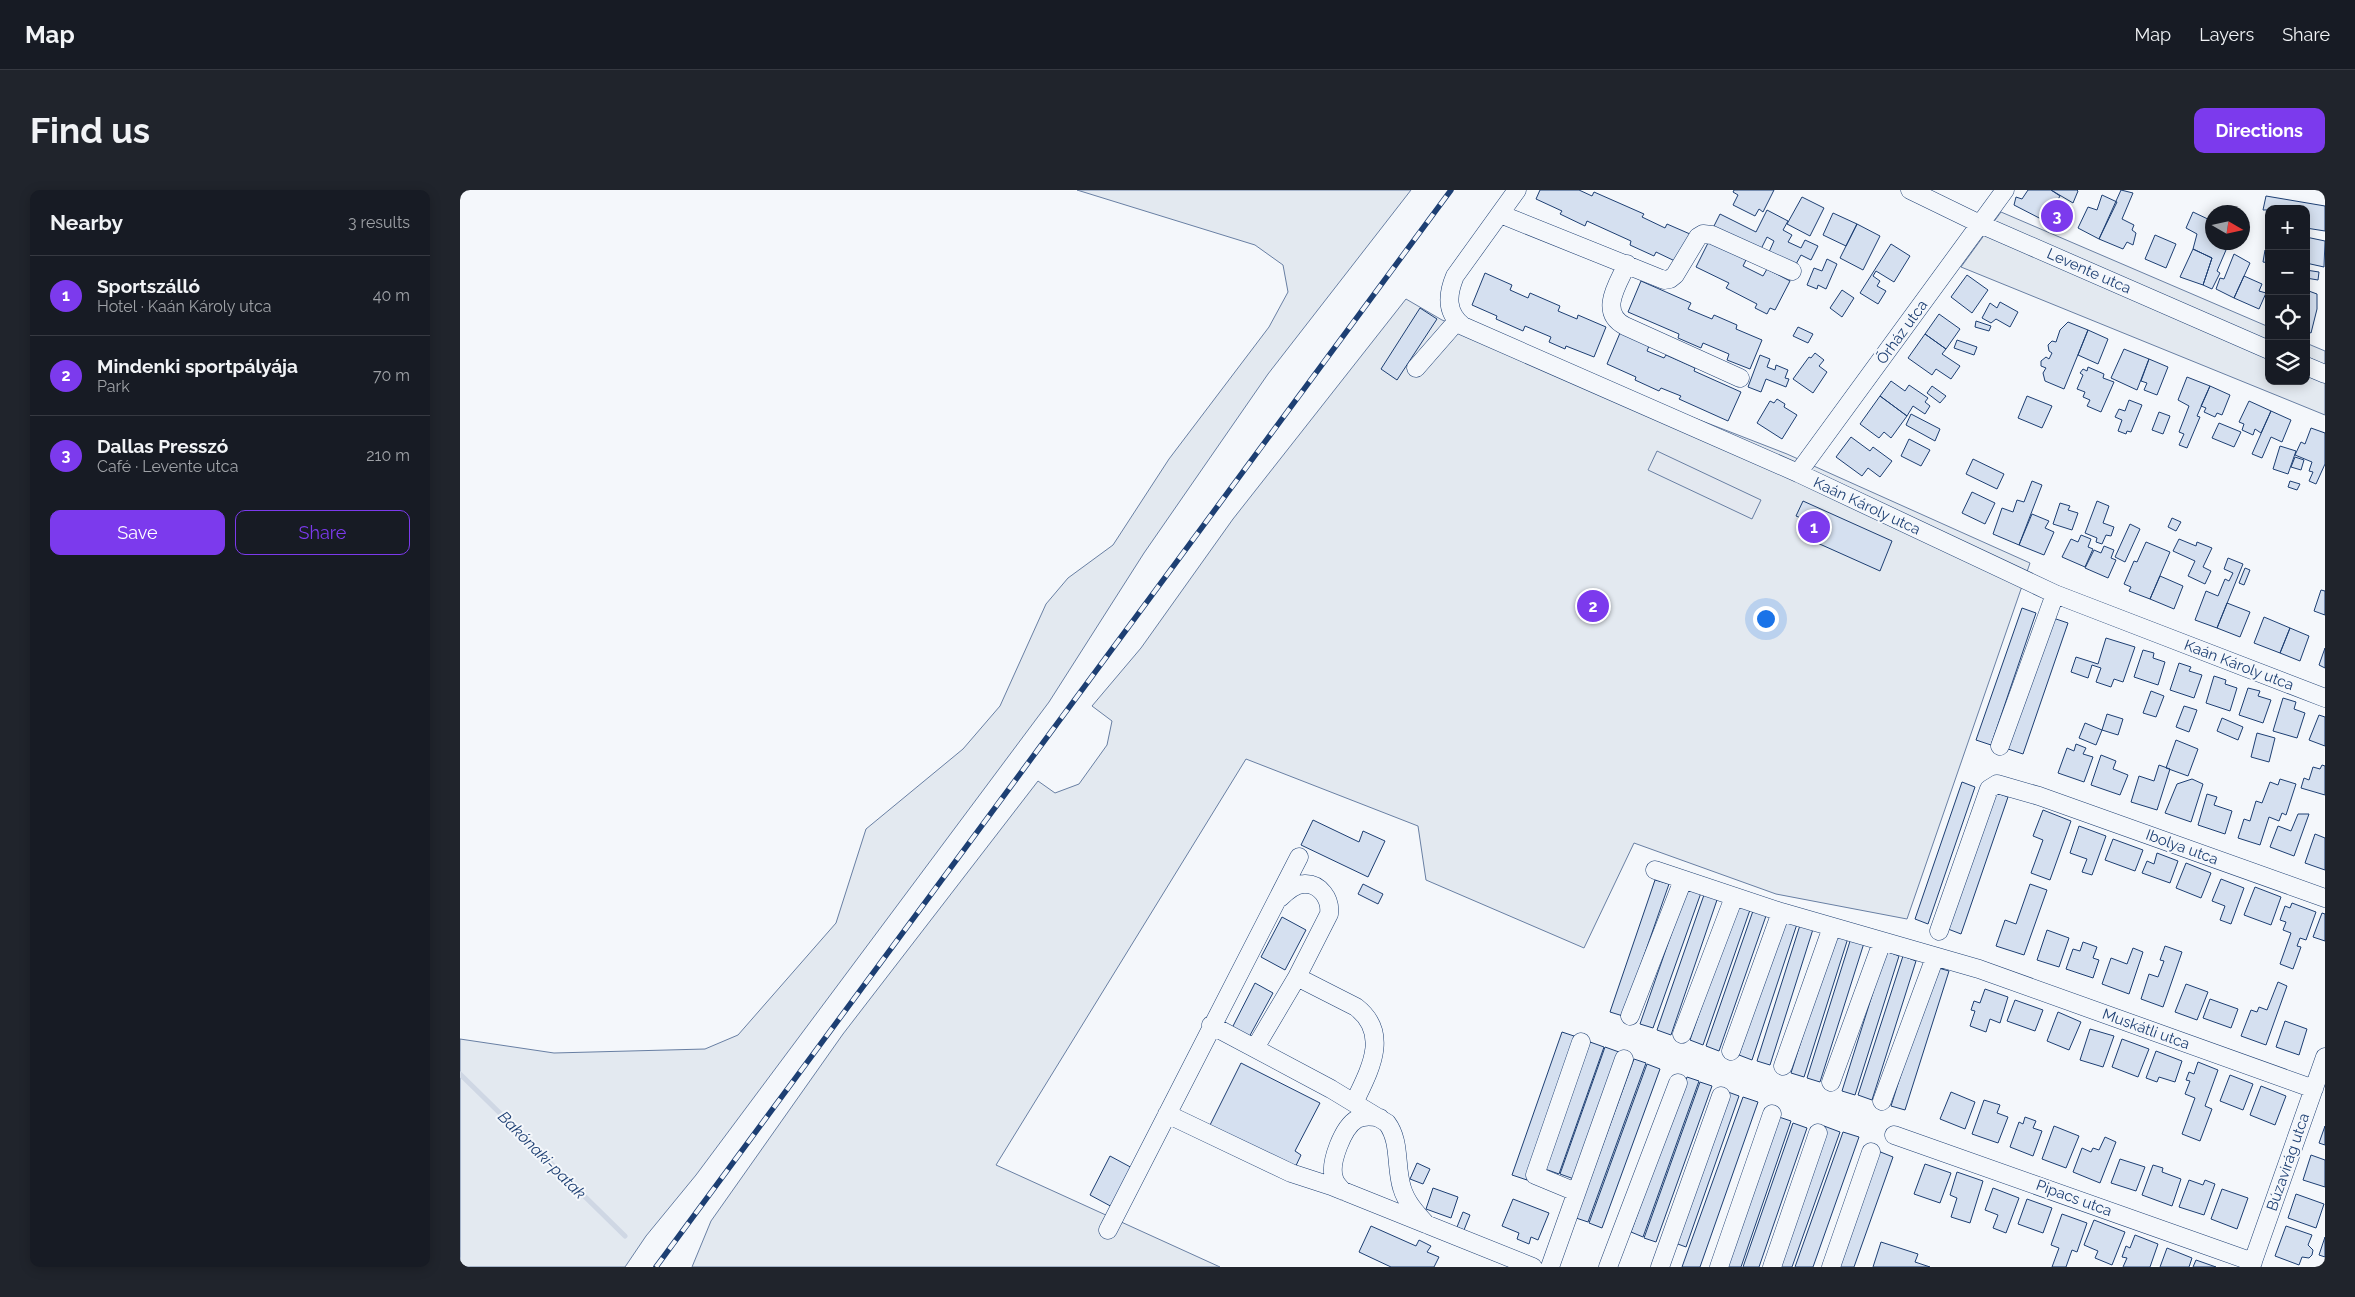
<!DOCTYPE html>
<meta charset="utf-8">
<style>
:root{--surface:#171b24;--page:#20242c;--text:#f1f3f6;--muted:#9ea1a6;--line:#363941;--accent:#7c3aed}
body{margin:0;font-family:Raleway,sans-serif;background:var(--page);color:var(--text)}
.controls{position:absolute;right:15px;top:15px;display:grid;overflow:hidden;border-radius:10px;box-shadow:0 2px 12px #0003}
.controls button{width:45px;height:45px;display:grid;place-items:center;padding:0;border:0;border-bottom:1px solid var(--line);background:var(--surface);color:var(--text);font:25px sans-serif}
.compass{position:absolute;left:1745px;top:15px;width:45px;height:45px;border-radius:50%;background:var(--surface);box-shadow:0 2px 12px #0003;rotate:99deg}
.you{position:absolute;left:1305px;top:428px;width:18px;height:18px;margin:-12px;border:4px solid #fff;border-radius:50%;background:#1a73e8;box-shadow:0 0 0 8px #1a73e833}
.badge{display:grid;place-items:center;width:32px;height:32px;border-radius:50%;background:var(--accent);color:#fff;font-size:16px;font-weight:700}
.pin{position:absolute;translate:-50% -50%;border:2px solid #fff;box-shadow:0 1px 5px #0006}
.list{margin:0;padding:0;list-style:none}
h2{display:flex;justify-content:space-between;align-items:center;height:65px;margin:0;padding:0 20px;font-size:21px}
h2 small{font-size:16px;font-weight:400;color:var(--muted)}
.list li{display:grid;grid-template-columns:32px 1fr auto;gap:15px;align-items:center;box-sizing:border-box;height:80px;padding:0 20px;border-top:1px solid var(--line)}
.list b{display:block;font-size:19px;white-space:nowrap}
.list p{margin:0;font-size:16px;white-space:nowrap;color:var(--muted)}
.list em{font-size:16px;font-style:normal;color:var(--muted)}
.actions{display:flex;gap:10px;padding:15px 20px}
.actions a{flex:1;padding:11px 0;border:1px solid var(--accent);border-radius:10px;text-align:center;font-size:18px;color:var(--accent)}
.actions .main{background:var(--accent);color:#fff}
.icon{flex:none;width:28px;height:28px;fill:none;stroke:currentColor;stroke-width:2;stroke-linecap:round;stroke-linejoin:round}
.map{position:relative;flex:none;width:1865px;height:1077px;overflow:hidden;border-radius:10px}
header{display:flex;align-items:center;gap:30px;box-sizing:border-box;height:70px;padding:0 25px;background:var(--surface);border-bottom:1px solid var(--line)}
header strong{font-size:24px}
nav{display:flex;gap:28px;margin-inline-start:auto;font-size:18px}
.intro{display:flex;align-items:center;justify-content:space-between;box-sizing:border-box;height:120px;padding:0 30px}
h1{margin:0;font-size:35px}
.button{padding:12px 22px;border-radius:10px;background:var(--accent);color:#fff;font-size:18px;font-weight:700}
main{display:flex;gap:30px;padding:0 30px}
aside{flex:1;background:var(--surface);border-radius:10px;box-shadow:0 2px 12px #0003}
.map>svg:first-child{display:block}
.green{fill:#e3e9f0;stroke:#687fa3}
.parking{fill:#e3e8f0;stroke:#687fa3}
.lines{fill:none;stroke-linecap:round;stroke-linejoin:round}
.stream{stroke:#cfd7e4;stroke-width:5}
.building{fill:#d5e0f0;stroke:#1d3f73}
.minor-casing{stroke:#1d3f73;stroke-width:19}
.minor{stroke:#f4f7fb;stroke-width:18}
.rail-casing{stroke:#1d3f73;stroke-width:5.5}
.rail{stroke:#f4f7fb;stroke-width:4;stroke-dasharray:11;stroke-linecap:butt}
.labels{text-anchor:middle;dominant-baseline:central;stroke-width:4;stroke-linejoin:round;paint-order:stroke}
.street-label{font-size:15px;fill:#1d3f73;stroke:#f4f7fb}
.water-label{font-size:16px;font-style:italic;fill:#1d3f73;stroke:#f4f7fb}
</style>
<header>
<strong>Map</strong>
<nav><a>Map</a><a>Layers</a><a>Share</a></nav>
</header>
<div class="intro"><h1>Find us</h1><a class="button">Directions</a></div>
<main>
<aside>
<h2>Nearby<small>3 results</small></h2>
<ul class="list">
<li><span class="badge">1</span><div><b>Sportszálló</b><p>Hotel · Kaán Károly utca</p></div><em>40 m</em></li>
<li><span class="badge">2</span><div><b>Mindenki sportpályája</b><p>Park</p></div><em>70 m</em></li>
<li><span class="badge">3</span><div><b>Dallas Presszó</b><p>Café · Levente utca</p></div><em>210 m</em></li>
</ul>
<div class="actions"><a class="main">Save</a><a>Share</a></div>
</aside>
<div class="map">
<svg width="1865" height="1077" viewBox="0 0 1865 1077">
<rect width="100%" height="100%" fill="#f4f7fb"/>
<path class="green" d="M617 0H951L808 184 684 363 589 512 236 985 186 1046 165 1077H0V849L94 863 245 859 278 845 376 733 406 639 503 559 540 516 586 414 608 388 653 355 709 269 809 137 828 102 823 75 795 55Z
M1541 22 1809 137V191H1846V153L1865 161V225L1501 77Z
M946 109 982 130 1327 264 1570 373 1447 729 1316 704 1174 653 1124 758 966 690 958 636 786 569 536 975 760 1077H232L251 1031 383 844 578 591 595 603 619 594 647 555 652 531 632 516 681 458 773 329Z"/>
<path class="parking" d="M1197 261 1301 310 1292 329 1188 280Z"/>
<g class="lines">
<path class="stream" d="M0 884 165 1046"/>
</g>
<path class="building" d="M1080 0H1119L1132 6 1134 2 1184 24 1182 27 1205 38 1207 34 1230 44 1217 72 1196 62 1194 66 1170 55 1171 51 1127 31 1125 36 1100 24 1102 21 1076 9Z
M1274 0H1314L1303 22 1299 19 1295 26 1273 15 1278 5 1273 2Z
M1568 0H1591L1600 6 1585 31 1554 15 1556 7 1562 9Z
M1591 0H1617L1618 1 1613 13Z
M1661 0 1673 3 1662 29 1674 35 1672 40 1676 43 1673 55 1667 52 1663 59 1639 49Z
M1642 5 1657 12 1639 49 1618 38 1628 17 1637 20Z
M1806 6 1865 16V41L1846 38V19L1803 20Z
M1342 7 1364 18 1350 46 1327 34Z
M1307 20 1328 31 1323 40 1332 45 1328 52 1341 58 1345 50 1358 56 1351 70 1341 65 1335 76 1309 62 1314 51 1307 47 1300 61 1253 38 1260 24 1296 42Z
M1733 22 1752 31V52H1760L1759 56 1766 60 1757 81 1760 83 1752 99 1743 95 1752 68 1733 59 1737 44 1726 38Z
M1373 23 1397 34 1386 56 1363 45Z
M1397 34 1420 46 1403 80 1380 68Z
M1695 45 1716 54 1706 78 1685 69Z
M1846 47 1865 51 1864 77 1846 73Z
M1249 51 1286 70 1283 76 1303 86 1307 79 1330 91 1315 120 1310 118 1307 124 1295 118 1297 114 1266 98 1269 93 1236 77Z
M1431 54 1450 66 1434 92 1416 81 1413 86 1420 91 1417 96 1426 101 1418 114 1400 103Z
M1733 59 1752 68 1743 95 1720 87Z
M1805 60 1809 61V73L1803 72Z
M1774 64 1790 73 1774 108 1756 99 1760 88 1764 89Z
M1367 69 1377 74 1366 99 1358 95 1357 99 1347 95 1354 78 1362 81Z
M1846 80 1859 82 1858 90 1846 88Z
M1025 83 1052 95 1050 100 1068 108 1070 103 1100 116 1098 121 1117 129 1118 125 1146 137 1134 167 1106 156 1105 159 1089 152 1091 147 1065 136 1063 141 1036 129 1037 126 1012 115Z
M1507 85 1528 100 1512 123 1491 107Z
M1784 86 1802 94 1799 101 1806 103 1799 119 1774 108Z
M1181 91 1231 113 1228 119 1252 129 1254 125 1277 135 1276 139 1302 150 1290 179 1267 170 1269 164 1243 153 1241 158 1218 148 1219 144 1168 122Z
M1382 100 1394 108 1382 127 1370 118Z
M1846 100 1857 104V119L1851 143 1846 141Z
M1540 112 1558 122 1550 137 1536 129 1531 133 1522 128 1530 113 1537 118Z
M960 118 977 129 937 190 921 179Z
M1479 124 1500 139 1486 159 1465 144Z
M1516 131 1531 136 1529 141 1515 137Z
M1608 132 1628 140 1604 199 1585 191 1583 183 1586 178 1581 176V171L1586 167 1589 169 1592 163 1589 161 1588 155 1592 151 1596 152 1600 140Z
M1338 137 1353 144 1348 153 1333 146Z
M1628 140 1648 149 1638 174 1618 165Z
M1160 143 1189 156 1187 161 1204 168 1206 165 1235 178 1234 181 1281 202 1268 231 1219 209 1221 206 1201 198 1199 201 1175 190 1176 187 1147 174Z
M1465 144 1486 159 1482 164 1500 176 1491 189 1476 179 1472 185 1448 168Z
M1497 150 1517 157 1514 165 1494 158Z
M1664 159 1689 169 1677 200 1651 188Z
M1355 163 1364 170 1359 176 1367 182 1353 203 1333 189 1349 167 1351 168Z
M1300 165 1310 169 1307 177 1315 180 1316 175 1328 180 1325 188 1329 189 1326 197 1306 189 1301 202 1288 197Z
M1689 169 1708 177 1697 205 1684 200 1687 193 1681 191Z
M1628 177 1644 184 1643 188 1654 192 1641 222 1627 216 1630 210 1623 207 1625 202 1617 199 1623 185 1620 183 1623 179 1627 181Z
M1727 187 1750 196 1737 226 1740 227 1727 258 1719 255 1724 244 1719 242 1729 216 1718 210Z
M1431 191 1445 201 1449 195 1468 208 1465 212 1470 216 1465 224 1453 216 1447 226 1420 206Z
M1472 196 1486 206 1480 213 1467 203Z
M1750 196 1770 205 1762 225 1757 223 1755 227 1744 222 1746 218 1741 216Z
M1420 206 1447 226 1431 248 1424 242 1419 248 1400 234Z
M1567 206 1592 216 1582 238 1558 228Z
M1317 209 1325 214 1324 217 1337 225 1322 249 1297 233 1310 211 1314 213Z
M1669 210 1682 215 1671 242 1667 241 1666 244 1658 241 1662 230 1655 227 1659 219 1665 221Z
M1789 211 1811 221 1801 243 1795 239 1793 245 1782 240 1784 234 1779 232Z
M1811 221 1831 230 1822 252 1811 247 1802 268 1792 264Z
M1699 222 1710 226 1703 244 1692 240Z
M1451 224 1480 239 1475 251 1446 235Z
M1759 233 1781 242 1774 257 1752 248Z
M1851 238 1865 243V274L1856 294 1849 291 1853 282 1849 281 1852 272 1835 265 1841 252 1845 254Z
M1391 247 1410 261 1413 257 1432 271 1420 287 1408 278 1402 286 1376 267Z
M1449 249 1470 260 1461 276 1441 266Z
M1820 256 1836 261 1828 284 1813 279Z
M1835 267 1844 270 1841 280 1831 277Z
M1513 269 1544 284 1537 299 1506 284Z
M1572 291 1582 295 1559 355 1533 344 1542 318 1553 322 1557 310 1564 312Z
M1830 291 1840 294 1837 300 1828 297Z
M1512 302 1535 313 1525 334 1502 323Z
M1343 311 1432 351 1420 381 1344 347 1351 332 1336 326Z
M1637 311 1649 316 1643 333 1654 337 1651 346 1646 345 1642 354 1636 352 1637 348 1625 343Z
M1600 313 1610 316 1608 320 1618 323 1612 340 1593 334Z
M1572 324 1589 331 1585 338 1594 342 1584 365 1559 355Z
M1712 328 1721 332 1716 341 1708 337Z
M1670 334 1680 339 1665 372 1655 367Z
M1621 345 1631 349 1628 357 1633 359 1625 377 1602 367 1611 349 1618 352Z
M1719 349 1736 356 1737 352 1752 358 1743 377 1751 381 1745 394 1728 386 1735 371 1713 361Z
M1686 352 1710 362 1690 409 1669 401 1671 397 1664 394 1674 371 1677 372Z
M1644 356 1654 360 1651 368 1656 370 1648 388 1625 378 1634 360 1641 363Z
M1768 368 1783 374 1757 438 1735 430 1746 401 1758 406 1765 389 1769 391 1773 383 1764 379Z
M1785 378 1790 380 1784 395 1779 393Z
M1700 386 1723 396 1714 419 1690 409Z
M1861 400 1865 401V425L1854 421Z
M1767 413 1790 422 1780 447 1757 438Z
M1562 418 1576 423 1531 555 1516 550Z
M1804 427 1830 438 1820 463 1794 453Z
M1593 428 1608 433 1563 564 1548 559Z
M1830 438 1849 446 1840 471 1820 463Z
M1646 448 1675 457 1663 492 1654 489 1651 497 1636 492 1641 478 1632 475 1628 488 1611 482 1616 467 1638 474Z
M1865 458V478L1859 475Z
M1683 460 1694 463 1693 468 1705 472 1698 495 1674 487Z
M1719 473 1731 477 1729 481 1742 485 1734 508 1710 500Z
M1754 486 1766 490 1765 494 1777 498 1770 521 1746 513Z
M1788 498 1800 501 1798 506 1811 510 1803 533 1779 525Z
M1691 501 1704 506 1696 527 1683 523Z
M1823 508 1836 512 1834 519 1845 523 1837 548 1813 541Z
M1724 516 1737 520 1729 542 1716 537Z
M1647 524 1663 529 1658 545 1642 540Z
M1859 525 1865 527V556L1849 550Z
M1762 528 1783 537 1778 550 1757 541Z
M1625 533 1642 540 1636 555 1619 548Z
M1797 543 1815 548 1809 572 1791 567Z
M1716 550 1738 559 1728 586 1706 578Z
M1616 554 1626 558 1623 564 1633 567 1624 592 1598 583 1607 558 1614 561Z
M1641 565 1656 571 1653 579 1668 585 1660 605 1631 595Z
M1699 575 1710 579 1697 620 1671 612 1679 586 1694 591Z
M1862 575 1865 576V605L1841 598 1844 588 1849 590 1853 577 1860 579Z
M1732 589 1743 594 1731 632 1705 623 1717 594Z
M1820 589 1836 594 1826 625 1822 623 1819 631 1809 627 1800 655 1778 648 1784 629 1790 631 1796 611 1802 613 1810 592 1818 595Z
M1502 592 1515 597 1468 734 1455 729Z
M1534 602 1548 607 1501 744 1488 739Z
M1747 604 1757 607 1754 615 1772 621 1765 644 1738 635Z
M1583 620 1611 631 1590 690 1571 683 1583 650 1573 646Z
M1838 624H1849L1834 666 1810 657 1818 636 1831 641Z
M853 630 899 652 903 641 925 651 908 687 841 655Z
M1619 636 1646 646 1632 685 1622 682 1627 669 1610 663Z
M1855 644 1865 648V680L1845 673Z
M1653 649 1683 660 1675 681 1645 670Z
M1697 663 1718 671 1710 693 1682 683 1687 671 1694 674Z
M1726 673 1751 683 1741 708 1716 698Z
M1761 689 1784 698 1771 734 1760 730 1765 716 1752 711Z
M1195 690 1209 694 1163 826 1150 822Z
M903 694 923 704 918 714 898 704Z
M1570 694 1587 700 1564 765 1536 756 1545 730 1556 734Z
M1228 696 1242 700 1193 838 1180 834Z
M1795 697 1821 707 1811 735 1784 725Z
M1245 702 1258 707 1211 845 1197 840Z
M1278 712 1291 717 1243 855 1230 850Z
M1832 713 1856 722 1846 750 1840 748 1837 756 1841 757 1833 779 1820 774 1831 743 1823 740 1826 732 1820 730 1825 716 1830 718Z
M1294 718 1307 723 1259 861 1246 856Z
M1862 723 1865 724V751L1853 747Z
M822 727 846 740 825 780 801 767Z
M1325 727 1338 731 1292 870 1279 865Z
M1341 732 1354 736 1310 875 1297 871Z
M1587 740 1609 748 1599 777 1577 770Z
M1375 744 1388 748 1344 887 1331 883Z
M1391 748 1404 753 1360 892 1347 888Z
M1623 752 1637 757 1633 768 1639 770 1633 788 1606 779 1613 759 1620 761Z
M1705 756 1722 762 1703 817 1681 809 1689 784 1698 787 1704 771 1700 770Z
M1673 758 1683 762 1669 804 1642 794 1651 768 1667 774Z
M1426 761 1439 766 1395 905 1382 901Z
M1443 766 1456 771 1412 910 1398 905Z
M1475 777 1489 781 1445 920 1431 916Z
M1818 792 1827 796 1806 855 1781 846 1791 820 1797 822 1799 817 1807 820Z
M795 793 813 803 788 849 771 840Z
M1726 794 1748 802 1737 830 1715 822Z
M1525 799 1548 807 1540 833 1530 829 1526 842 1510 836 1515 821 1511 820 1514 811 1520 813Z
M1750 809 1778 819 1771 838 1743 828Z
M1555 810 1583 820 1575 841 1547 831Z
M1598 822 1621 832 1609 860 1587 851Z
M1825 831 1847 839 1839 865 1816 857Z
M1630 839 1654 846 1643 877 1620 870Z
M1102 842 1117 847 1067 990 1052 985Z
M1662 849 1689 859 1678 887 1652 877Z
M1130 852 1144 857 1099 984 1085 979Z
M1145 857 1159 862 1114 989 1100 984Z
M1696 861 1722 871 1715 892 1699 887 1697 892 1686 888Z
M1174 869 1186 873 1128 1032 1116 1028Z
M1738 872 1758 880 1745 916 1752 919 1740 951 1722 944 1735 908 1725 904 1730 891 1726 890 1729 882 1734 884Z
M781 873 860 913 835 961 841 965 833 982 748 939Z
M1187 874 1200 879 1142 1038 1129 1033Z
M1770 885 1793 894 1783 920 1760 911Z
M1227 887 1239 891 1183 1047 1171 1042Z
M1240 892 1252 896 1196 1052 1184 1048Z
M1801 896 1826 906 1815 935 1790 925Z
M1268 902 1279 906 1226 1057 1215 1053Z
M1491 902 1515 912 1505 939 1480 929Z
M1283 907 1298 912 1240 1077H1222Z
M1524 910 1540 915 1537 923 1548 927 1538 953 1512 944Z
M1319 927 1331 931 1281 1077H1267Z
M1565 927 1576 931 1573 938 1582 941 1573 966 1550 957 1559 932 1563 934Z
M1333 933 1347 938 1299 1077H1283Z
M1364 936 1380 942 1332 1077H1315Z
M1594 936 1619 946 1606 978 1582 969Z
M1865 936V955L1859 953Z
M1383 942 1399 947 1353 1077H1335Z
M1645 947 1656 952 1640 993 1613 982 1622 958 1631 962 1633 958 1639 960Z
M1418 961 1433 967 1394 1077H1377Z
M1851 965 1865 970V997L1843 990Z
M650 966 676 980 656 1019 630 1005Z
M1660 969 1685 977 1676 1001 1651 993Z
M957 973 970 979 963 994 950 989Z
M1465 974 1491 983 1480 1013 1454 1004Z
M1693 975 1703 978 1702 982 1721 989 1712 1016 1682 1005Z
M1497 982 1523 991 1510 1033 1491 1027 1497 1008 1490 1005Z
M1729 990 1743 995 1745 990 1755 994 1744 1025 1719 1017Z
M973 998 998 1007 991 1028 966 1019Z
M1533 998 1559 1008 1546 1043 1533 1038 1538 1025 1525 1020Z
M1762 999 1788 1008 1777 1039 1751 1029Z
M1836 1004 1864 1014 1856 1038 1828 1028Z
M1053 1009 1089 1023 1078 1050 1071 1047 1069 1054 1057 1049 1059 1043 1042 1036Z
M1567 1009 1592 1018 1583 1043 1558 1034Z
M1003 1022 1010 1025 1004 1040 997 1037Z
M1602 1024 1627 1033 1617 1062 1612 1060 1606 1077H1592L1599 1058 1591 1055Z
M1634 1030 1665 1042 1652 1075 1635 1068 1638 1061 1624 1055Z
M911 1036 956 1056 959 1050 971 1056 967 1062 979 1067 974 1077H931L899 1062Z
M1826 1036 1852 1045 1848 1055 1853 1060 1852 1065 1849 1068 1842 1067 1839 1075 1815 1066Z
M1675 1045 1698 1054 1690 1077H1663L1667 1068 1662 1067 1666 1056 1670 1058Z
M1865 1047V1067L1859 1065Z
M1421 1052 1458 1064 1455 1072 1470 1077H1413Z
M1707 1058 1732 1068 1729 1077H1700Z
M1736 1070 1756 1077H1733Z"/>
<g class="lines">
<g class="minor-casing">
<path id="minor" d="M1057 0 995 86C987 105 986 123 1003 136L1338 283 1595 404 1865 508
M1450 0 1520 34 1809 160
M1040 24 1204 90 1210 89 1215 85 1238 47 1243 44 1252 45 1332 81
M1167 74C1158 94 1138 122 1165 136L1280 188
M1846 176 1865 184
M956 178 997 131
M1338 283 1545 0
M1540 556 1595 404
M1195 680 1321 722 1519 779 1854 899
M1479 741 1529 599 1537 594 1579 606 1865 708
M837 787 896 817C931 844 909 881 894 913
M1170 826 1223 690
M751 835 871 899 927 933C941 952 935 976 942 998 946 1012 956 1023 966 1034
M1222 844 1274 707
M795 858 837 787 869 724C871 709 860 693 844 694 834 694 826 702 820 708
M1271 861 1321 722
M1323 876 1372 737
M1371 892 1422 752
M1422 911 1475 767
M707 924 831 983 871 996 1073 1077
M1434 945 1793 1072
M883 1001C879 997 875 993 874 988 869 973 883 937 897 929 905 925 912 926 920 928
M1116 1002 1075 985 1121 852
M648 1040 839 667
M1090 1077 1164 869
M1148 1077 1218 893
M1200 1077 1261 906
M1259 1077 1312 924
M1312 1077 1358 943
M1371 1077 1411 962
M1791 1077 1865 867"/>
</g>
<use href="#minor" class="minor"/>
<g class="rail-casing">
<path id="rail" d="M196 1077 991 0"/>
</g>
<use href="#rail" class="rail"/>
</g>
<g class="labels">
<g class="street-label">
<text transform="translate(1629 81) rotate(24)">Levente utca</text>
<text transform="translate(1442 142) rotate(-54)">Őrház utca</text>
<text transform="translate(1407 316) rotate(25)">Kaán Károly utca</text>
<text transform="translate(1779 475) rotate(21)">Kaán Károly utca</text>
<text transform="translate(1722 657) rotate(20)">Ibolya utca</text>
<text transform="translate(1686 839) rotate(20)">Muskátli utca</text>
<text transform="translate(1828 972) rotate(-71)">Búzavirág utca</text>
<text transform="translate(1614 1008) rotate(20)">Pipacs utca</text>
</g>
<g class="water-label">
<text transform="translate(82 965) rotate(45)">Bakónaki-patak</text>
</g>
</g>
</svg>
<div class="controls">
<button>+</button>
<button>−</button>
<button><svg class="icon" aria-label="locate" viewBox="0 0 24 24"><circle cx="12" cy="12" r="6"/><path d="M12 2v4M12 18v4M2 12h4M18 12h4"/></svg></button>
<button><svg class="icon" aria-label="layers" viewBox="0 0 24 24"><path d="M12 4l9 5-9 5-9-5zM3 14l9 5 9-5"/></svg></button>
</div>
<svg class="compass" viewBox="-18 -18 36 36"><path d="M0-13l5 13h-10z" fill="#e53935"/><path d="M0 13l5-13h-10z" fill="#9ea1a6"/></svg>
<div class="you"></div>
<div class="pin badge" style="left:1354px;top:337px">1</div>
<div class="pin badge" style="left:1133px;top:416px">2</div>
<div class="pin badge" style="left:1597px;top:26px">3</div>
</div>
</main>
